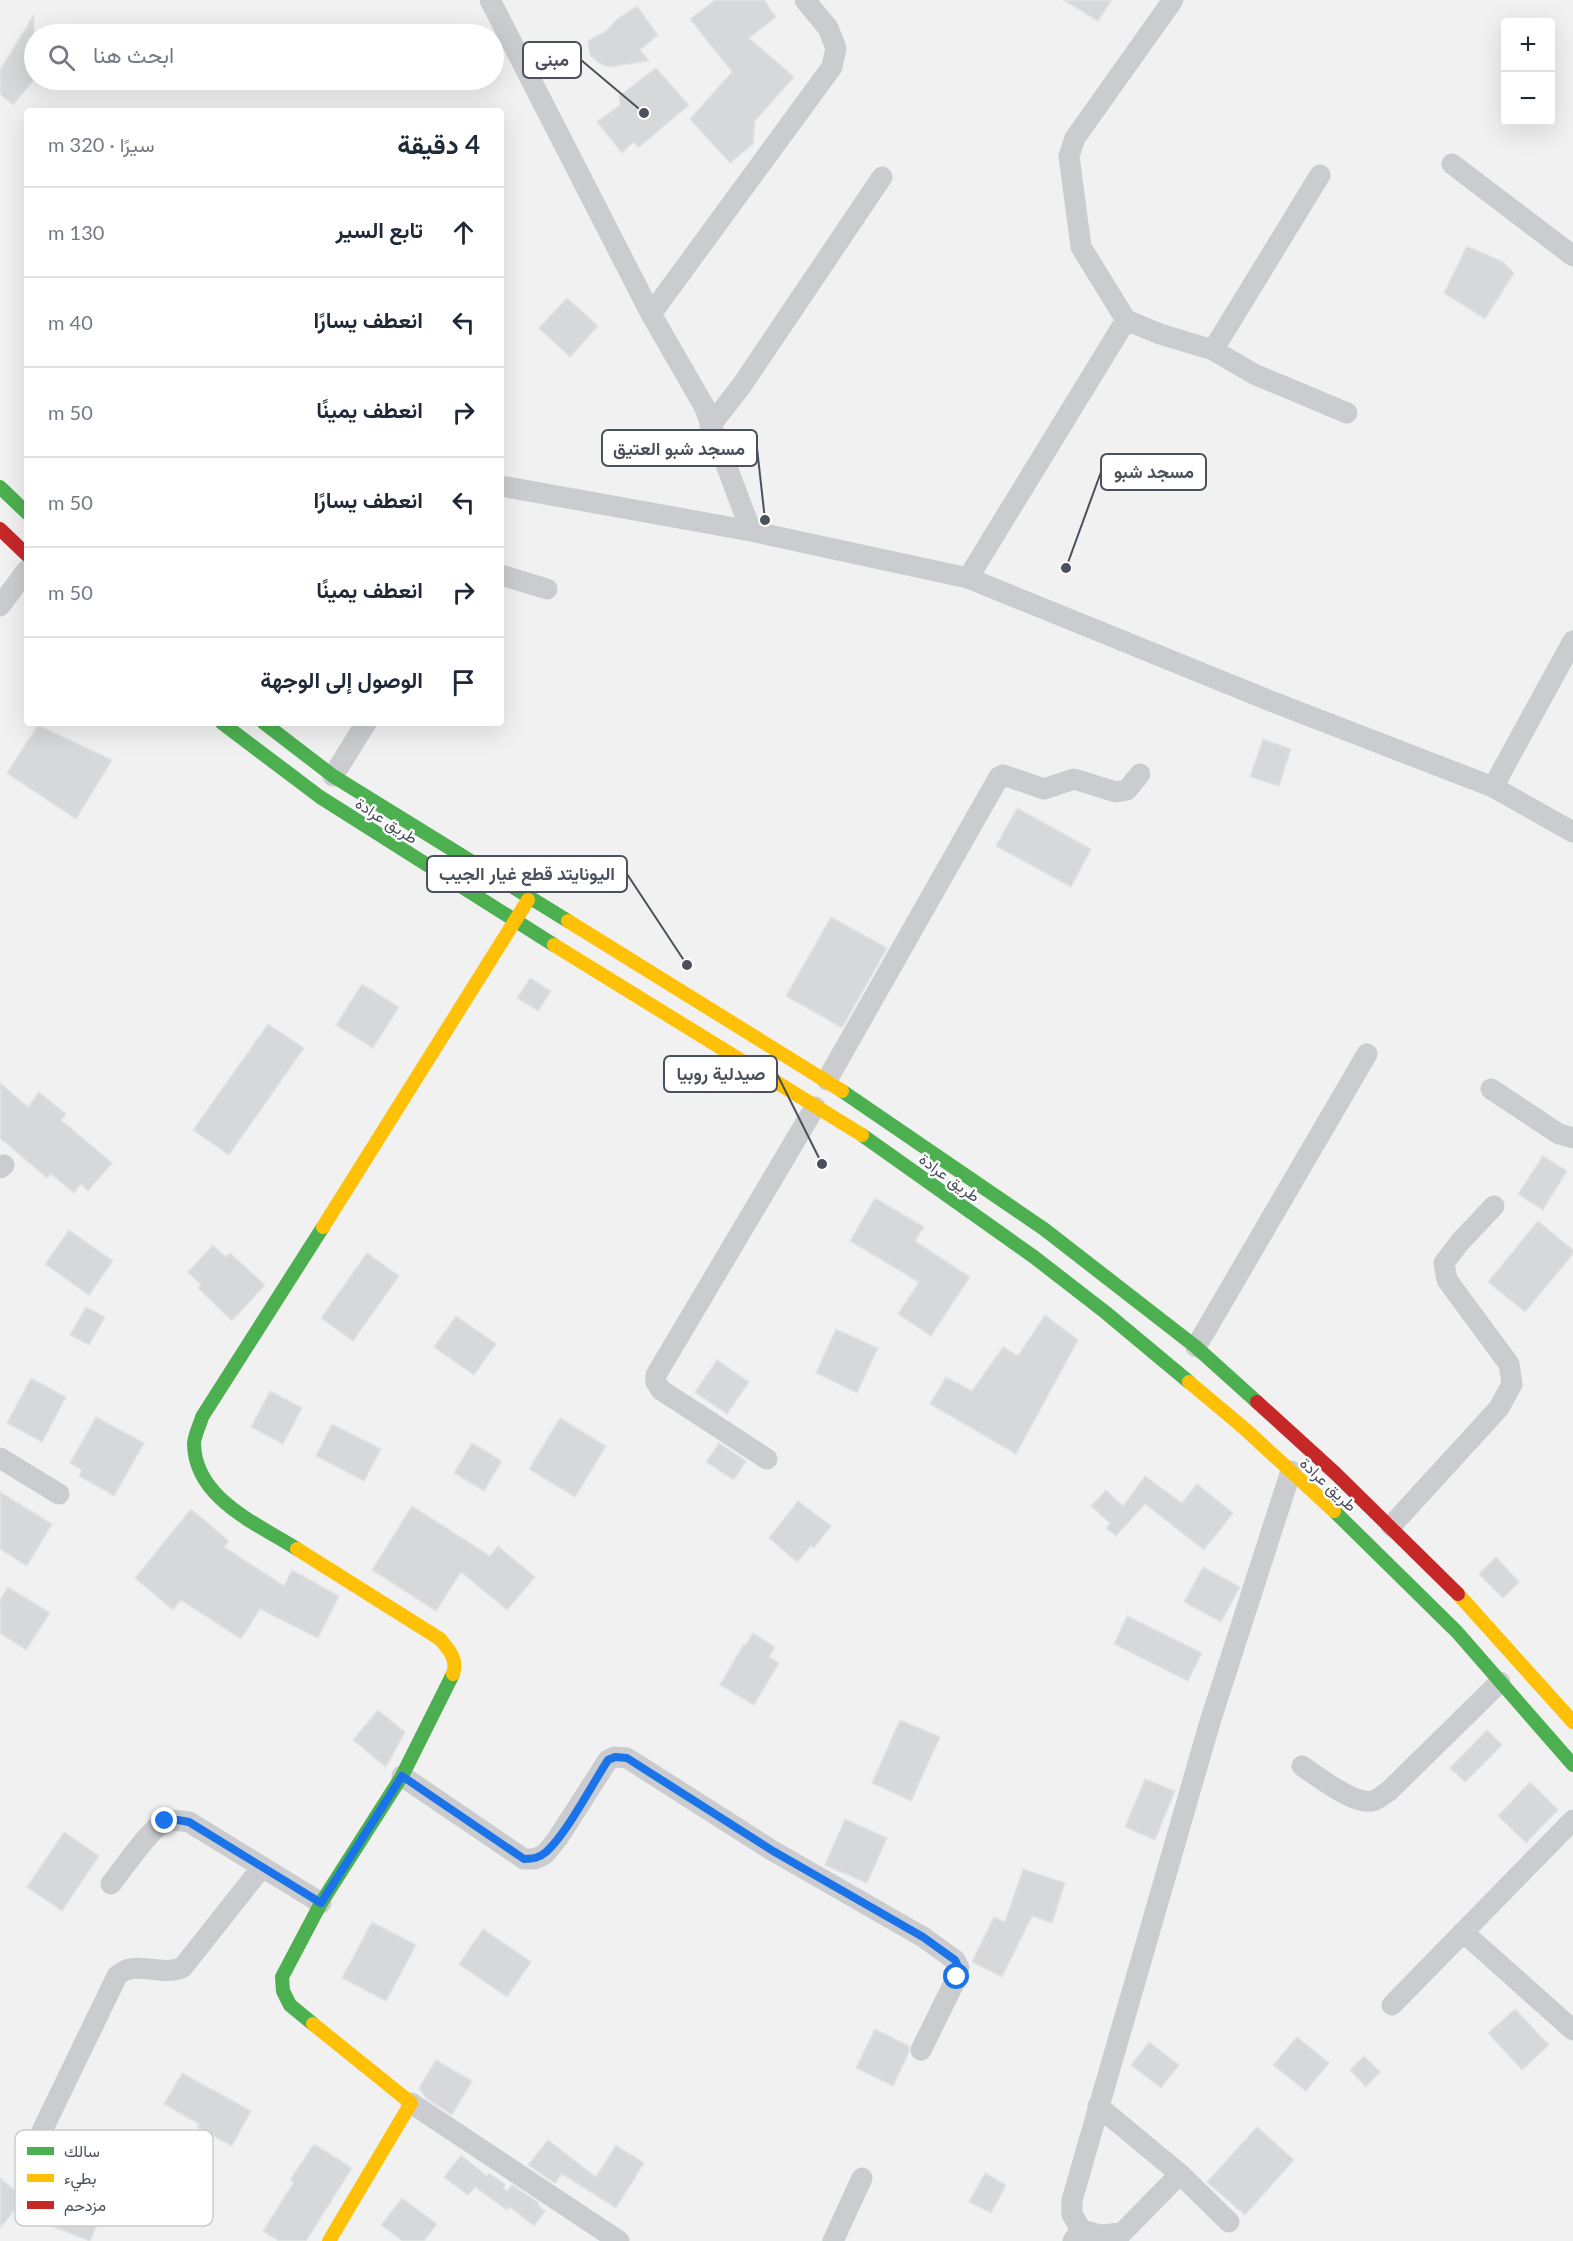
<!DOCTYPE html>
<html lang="ar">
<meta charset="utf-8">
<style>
:root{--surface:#fff;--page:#f6f6f7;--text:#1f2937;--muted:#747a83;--line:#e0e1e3}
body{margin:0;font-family:Lato,Vazirmatn,sans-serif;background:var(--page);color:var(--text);direction:rtl}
.controls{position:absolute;right:18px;top:18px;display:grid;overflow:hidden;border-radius:6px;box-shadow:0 6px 24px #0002}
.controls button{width:54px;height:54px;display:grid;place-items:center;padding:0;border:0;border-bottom:2px solid var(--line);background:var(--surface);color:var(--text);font:30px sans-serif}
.stop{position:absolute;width:18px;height:18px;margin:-14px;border:4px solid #1a73e8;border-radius:50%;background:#fff}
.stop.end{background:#1a73e8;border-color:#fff;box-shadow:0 2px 6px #0008}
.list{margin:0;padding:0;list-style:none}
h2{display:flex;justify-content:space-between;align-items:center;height:78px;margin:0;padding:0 24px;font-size:26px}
h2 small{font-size:20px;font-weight:400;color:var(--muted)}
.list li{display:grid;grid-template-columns:39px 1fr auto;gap:18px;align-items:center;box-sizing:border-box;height:90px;padding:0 24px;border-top:2px solid var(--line)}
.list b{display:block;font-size:22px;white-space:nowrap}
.list em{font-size:20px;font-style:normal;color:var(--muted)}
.icon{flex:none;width:33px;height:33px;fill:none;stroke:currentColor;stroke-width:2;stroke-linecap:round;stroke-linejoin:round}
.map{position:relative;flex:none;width:1573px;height:2241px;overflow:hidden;direction:ltr}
.search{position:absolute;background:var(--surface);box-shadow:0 6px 24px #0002;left:24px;top:24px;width:480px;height:66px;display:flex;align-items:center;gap:15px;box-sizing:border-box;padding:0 21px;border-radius:33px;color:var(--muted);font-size:22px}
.panel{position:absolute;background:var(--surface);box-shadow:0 6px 24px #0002;left:24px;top:108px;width:480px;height:618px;border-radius:6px;direction:rtl}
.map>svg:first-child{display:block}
.building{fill:#d7d8da;stroke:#e3e3e4;stroke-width:1.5}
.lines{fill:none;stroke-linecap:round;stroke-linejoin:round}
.street{stroke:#cbcccf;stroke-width:21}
.fast{stroke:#4caf50;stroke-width:14}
.slow{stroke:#ffc107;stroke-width:14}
.jam{stroke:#c62828;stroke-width:14}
.route{stroke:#1a73e8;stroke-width:8}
.labels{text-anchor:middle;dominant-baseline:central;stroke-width:4.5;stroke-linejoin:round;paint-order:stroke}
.street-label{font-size:16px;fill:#4a515c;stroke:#fff}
.key{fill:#fff;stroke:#c9cbce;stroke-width:1.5}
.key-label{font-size:16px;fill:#4a515c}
.leader{fill:none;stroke:#4a515c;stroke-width:2}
.callout-dot{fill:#4a515c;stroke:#fff;stroke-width:2}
.callout{fill:#fff;stroke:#4a515c;stroke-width:2}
.callout-label{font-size:18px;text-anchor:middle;font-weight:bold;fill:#4a515c}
</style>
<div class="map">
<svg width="1573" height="2241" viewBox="0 0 1573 2241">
<rect width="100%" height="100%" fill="#f1f1f1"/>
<path class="building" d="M715 0H764L776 17 749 38 794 77 755 121 753 144 730 163 690 119 732 72 690 19Z
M1063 0H1112L1098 21Z
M637 6 658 35 640 50 649 61 609 67 599 63 590 55 588 41 606 31 617 19Z
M34 15V80L13 105 0 94V70Z
M656 68 689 105 639 147 633 142 622 153 597 122 620 105 619 96Z
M1467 246 1503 262 1514 273 1485 319 1444 293Z
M567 298 598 326 570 357 539 328Z
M38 725 112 760 76 819 7 773Z
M1263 739 1291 749 1279 786 1250 777Z
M1017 808 1091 849 1071 887 996 846Z
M831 917 887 948 842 1028 786 996Z
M530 978 551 991 538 1011 517 998Z
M362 984 399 1007 373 1048 336 1025Z
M268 1024 304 1048 229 1155 193 1130Z
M0 1083 28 1107 39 1092 66 1114 61 1120 112 1163 88 1191 81 1184 74 1193 51 1174 47 1178 0 1138Z
M1543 1156 1567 1171 1543 1210 1518 1194Z
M875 1198 924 1227 915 1241 970 1277 931 1336 898 1314 919 1282 850 1241Z
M1538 1221 1573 1250V1254L1525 1312 1488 1282Z
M69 1230 113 1261 89 1295 45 1264Z
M213 1245 226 1257 230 1253 265 1285 232 1321 198 1288 201 1285 188 1272Z
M367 1253 399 1276 353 1341 321 1318Z
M86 1307 105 1317 89 1345 70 1335Z
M1045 1315 1078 1340 1016 1454 930 1404 946 1377 972 1391 1003 1347 1018 1356Z
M456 1316 496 1344 474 1375 434 1347Z
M836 1329 878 1348 857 1393 816 1373Z
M717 1360 749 1382 727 1414 695 1392Z
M31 1378 66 1397 42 1442 7 1423Z
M270 1391 302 1408 283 1444 251 1427Z
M96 1417 144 1443 114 1496 79 1476 82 1470 70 1463Z
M560 1418 606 1446 575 1497 529 1469Z
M332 1424 381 1449 364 1481 316 1456Z
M472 1443 502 1461 484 1491 454 1473Z
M719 1443 746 1461 734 1480 706 1462Z
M1145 1476 1182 1503 1197 1484 1233 1513 1204 1550 1145 1504 1116 1536 1106 1528 1110 1523 1091 1506 1106 1490 1123 1506Z
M0 1492 52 1524 27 1566 0 1549Z
M798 1501 831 1526 814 1548 811 1546 797 1562 769 1538Z
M412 1506 490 1556 498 1546 535 1577 507 1610 461 1572 436 1611 372 1570Z
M191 1509 229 1541 224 1547 284 1586 292 1570 339 1596 318 1638 260 1609 241 1639 181 1600 173 1610 135 1578Z
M1496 1557 1519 1582 1503 1598 1479 1574Z
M1203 1567 1240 1587 1221 1622 1184 1602Z
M8 1587 50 1613 26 1650 0 1633V1600Z
M1127 1616 1202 1653 1188 1681 1114 1644Z
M753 1633 775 1647 769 1657 779 1663 754 1705 720 1685 744 1644 746 1645Z
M378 1710 405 1732 386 1767 353 1740Z
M900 1720 940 1737 911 1801 872 1783Z
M1487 1730 1502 1745 1465 1782 1450 1768Z
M1145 1779 1175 1791 1155 1840 1125 1827Z
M1530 1782 1558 1810 1526 1843 1498 1816Z
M845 1819 887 1838 867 1883 825 1865Z
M64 1832 99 1856 62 1911 27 1887Z
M1023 1869 1065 1883 1052 1923 1032 1916 1002 1977 972 1962 994 1917 1005 1922Z
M372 1922 416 1945 386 2001 342 1978Z
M483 1929 531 1962 507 1997 459 1964Z
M1515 2009 1549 2045 1522 2070 1488 2033Z
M875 2029 909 2046V2052L893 2086 856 2068Z
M1297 2037 1329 2063 1306 2091 1273 2065Z
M1149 2042 1179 2065 1161 2088 1131 2065Z
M1364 2056 1380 2072 1366 2087 1350 2070Z
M436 2060 472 2081 452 2115 427 2099 419 2088Z
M182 2073 251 2111 232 2146 197 2127 199 2124 164 2104Z
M1257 2127 1294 2160 1245 2215 1207 2182Z
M548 2140 596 2177 616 2145 644 2163 616 2208 562 2174 555 2183 528 2165Z
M314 2144 352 2168 306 2241H279L263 2231 294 2182 290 2180Z
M461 2155 487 2176 489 2173 506 2185 503 2188 507 2191 512 2185 539 2203 538 2205 545 2211 534 2226 510 2207 507 2210 475 2187 468 2195 444 2177Z
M985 2173 1006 2185 991 2213 969 2202Z
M0 2178 24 2198 0 2228Z
M67 2188 106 2204 90 2241 51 2226Z
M402 2198 437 2224 424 2241H403L381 2225Z"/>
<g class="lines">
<path class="street" d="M490 0 651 314 704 406 751 531
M1452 164 1573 256
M651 314 832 67 836 48 828 28 805 0
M1126 320 1081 247 1069 156 1075 138 1173 0
M1213 350 1320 175
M710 426 742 385 882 177
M501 486 751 531 968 578 1273 702 1493 787 1573 832
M501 575 547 589
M968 578 1126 320 1160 334 1213 350 1254 374 1347 413
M0 606 27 570
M333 776 366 723
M1493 787 1573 641
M827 1080 999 777 1003 775 1044 789 1074 779 1116 792 1127 790 1140 774
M1491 1089 1559 1134 1573 1138
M0 1168 4 1165
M1196 1347 1367 1054
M0 1458 59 1494
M767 1459 661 1390 656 1382V1375L815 1107
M1391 1526 1499 1408 1512 1384 1509 1364 1447 1280 1444 1263 1460 1242 1494 1206
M1302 1766C1317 1776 1354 1805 1372 1801 1378 1800 1384 1794 1389 1791L1500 1682
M402 1776 524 1859H535L545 1854 558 1838 608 1760 615 1757 627 1758 773 1851 923 1937 955 1960 959 1968 957 1977 921 2050
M111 1884C122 1870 151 1827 165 1822 172 1819 182 1821 189 1822L321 1903
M1463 1932 1573 2030
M1392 2005 1573 1820
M411 2103 619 2241
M1098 2106 1180 2174 1229 2222
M41 2133 117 1976C135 1958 161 1978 183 1967L262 1867
M1081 2230 1100 2235 1122 2233 1180 2174
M833 2241 862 2178
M1073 2241 1081 2230 1072 2214V2200L1210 1722 1291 1471"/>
<path class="fast" d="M0 487 27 513
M222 723 320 797 554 945
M264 723 333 776 568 921
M842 1091 1044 1229 1196 1347 1257 1402
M862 1135 1034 1257 1105 1312 1189 1382
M1334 1511 1457 1632 1573 1765
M297 1549C258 1524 195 1499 194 1444 194 1436 200 1425 202 1417L323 1227
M313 2024 290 2005 283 1991 282 1977 321 1903 402 1776 453 1674"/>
<path class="slow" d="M568 921 842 1091
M554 945 862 1135
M323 1227 528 900
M1189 1382 1245 1429 1334 1511
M297 1549 440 1639C449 1650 458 1659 453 1674
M1458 1594 1573 1722
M313 2024 411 2103 329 2241"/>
<path class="jam" d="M0 529 27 555
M1257 1402 1335 1473 1458 1594"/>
</g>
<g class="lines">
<path class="route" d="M165 1821 178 1820 189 1822 321 1903 402 1776 524 1859C533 1859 539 1858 546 1852 567 1833 591 1786 608 1760L615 1757 627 1758 773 1851 923 1937 955 1960 959 1968 957 1977"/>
</g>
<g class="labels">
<g class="street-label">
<text transform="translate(387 820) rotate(33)">طريق عرادة</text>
<text transform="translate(950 1177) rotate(36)">طريق عرادة</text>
<text transform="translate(1329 1484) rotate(43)">طريق عرادة</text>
</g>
</g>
<rect x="15" y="2130" width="198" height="96" rx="9" class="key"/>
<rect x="27" y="2147" width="27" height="8" fill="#4caf50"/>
<rect x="27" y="2174" width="27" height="8" fill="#ffc107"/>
<rect x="27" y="2201" width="27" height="8" fill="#c62828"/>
<g class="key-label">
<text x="64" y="2157">سالك</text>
<text x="64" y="2184">بطيء</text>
<text x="64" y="2211">مزدحم</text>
</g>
<path class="leader" d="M644 113L581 60M765 520L757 448M1066 568L1101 472M687 965L627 874M822 1164L777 1074"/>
<g class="callout-dot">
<circle cx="644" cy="113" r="6"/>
<circle cx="765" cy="520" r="6"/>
<circle cx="1066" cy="568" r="6"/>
<circle cx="687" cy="965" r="6"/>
<circle cx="822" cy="1164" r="6"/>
</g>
<g class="callout">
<rect x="523" y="42" width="58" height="36" rx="6"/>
<rect x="602" y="430" width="155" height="36" rx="6"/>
<rect x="1101" y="454" width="105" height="36" rx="6"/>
<rect x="427" y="856" width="200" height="36" rx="6"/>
<rect x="664" y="1056" width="113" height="36" rx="6"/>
</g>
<g class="callout-label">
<text x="552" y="66">مبنى</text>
<text x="679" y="455">مسجد شبو العتيق</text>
<text x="1154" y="478">مسجد شبو</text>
<text x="527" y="880">اليونايتد قطع غيار الجيب</text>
<text x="721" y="1080">صيدلية روبيا</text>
</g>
</svg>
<div class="controls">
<button>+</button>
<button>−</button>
</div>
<div class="stop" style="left:957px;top:1977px"></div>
<div class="stop end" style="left:165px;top:1821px"></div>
<div class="search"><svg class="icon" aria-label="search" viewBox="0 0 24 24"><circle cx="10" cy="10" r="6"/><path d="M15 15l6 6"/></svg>ابحث هنا</div>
<section class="panel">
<h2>4 دقيقة<small>سيرًا · 320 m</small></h2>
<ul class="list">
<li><svg class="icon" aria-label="ahead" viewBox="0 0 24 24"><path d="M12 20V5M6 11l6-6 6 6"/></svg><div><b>تابع السير</b></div><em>130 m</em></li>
<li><svg class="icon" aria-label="left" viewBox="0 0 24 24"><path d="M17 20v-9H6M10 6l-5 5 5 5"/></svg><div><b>انعطف يسارًا</b></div><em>40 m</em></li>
<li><svg class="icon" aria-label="right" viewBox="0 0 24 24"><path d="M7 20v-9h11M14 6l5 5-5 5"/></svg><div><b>انعطف يمينًا</b></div><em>50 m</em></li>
<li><svg class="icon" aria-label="left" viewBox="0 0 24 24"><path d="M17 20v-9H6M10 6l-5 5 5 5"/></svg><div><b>انعطف يسارًا</b></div><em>50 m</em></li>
<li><svg class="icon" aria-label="right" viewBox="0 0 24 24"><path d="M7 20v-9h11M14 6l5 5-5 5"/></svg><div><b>انعطف يمينًا</b></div><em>50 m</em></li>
<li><svg class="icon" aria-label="arrive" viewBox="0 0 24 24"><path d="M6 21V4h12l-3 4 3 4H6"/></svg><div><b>الوصول إلى الوجهة</b></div></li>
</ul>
</section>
</div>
